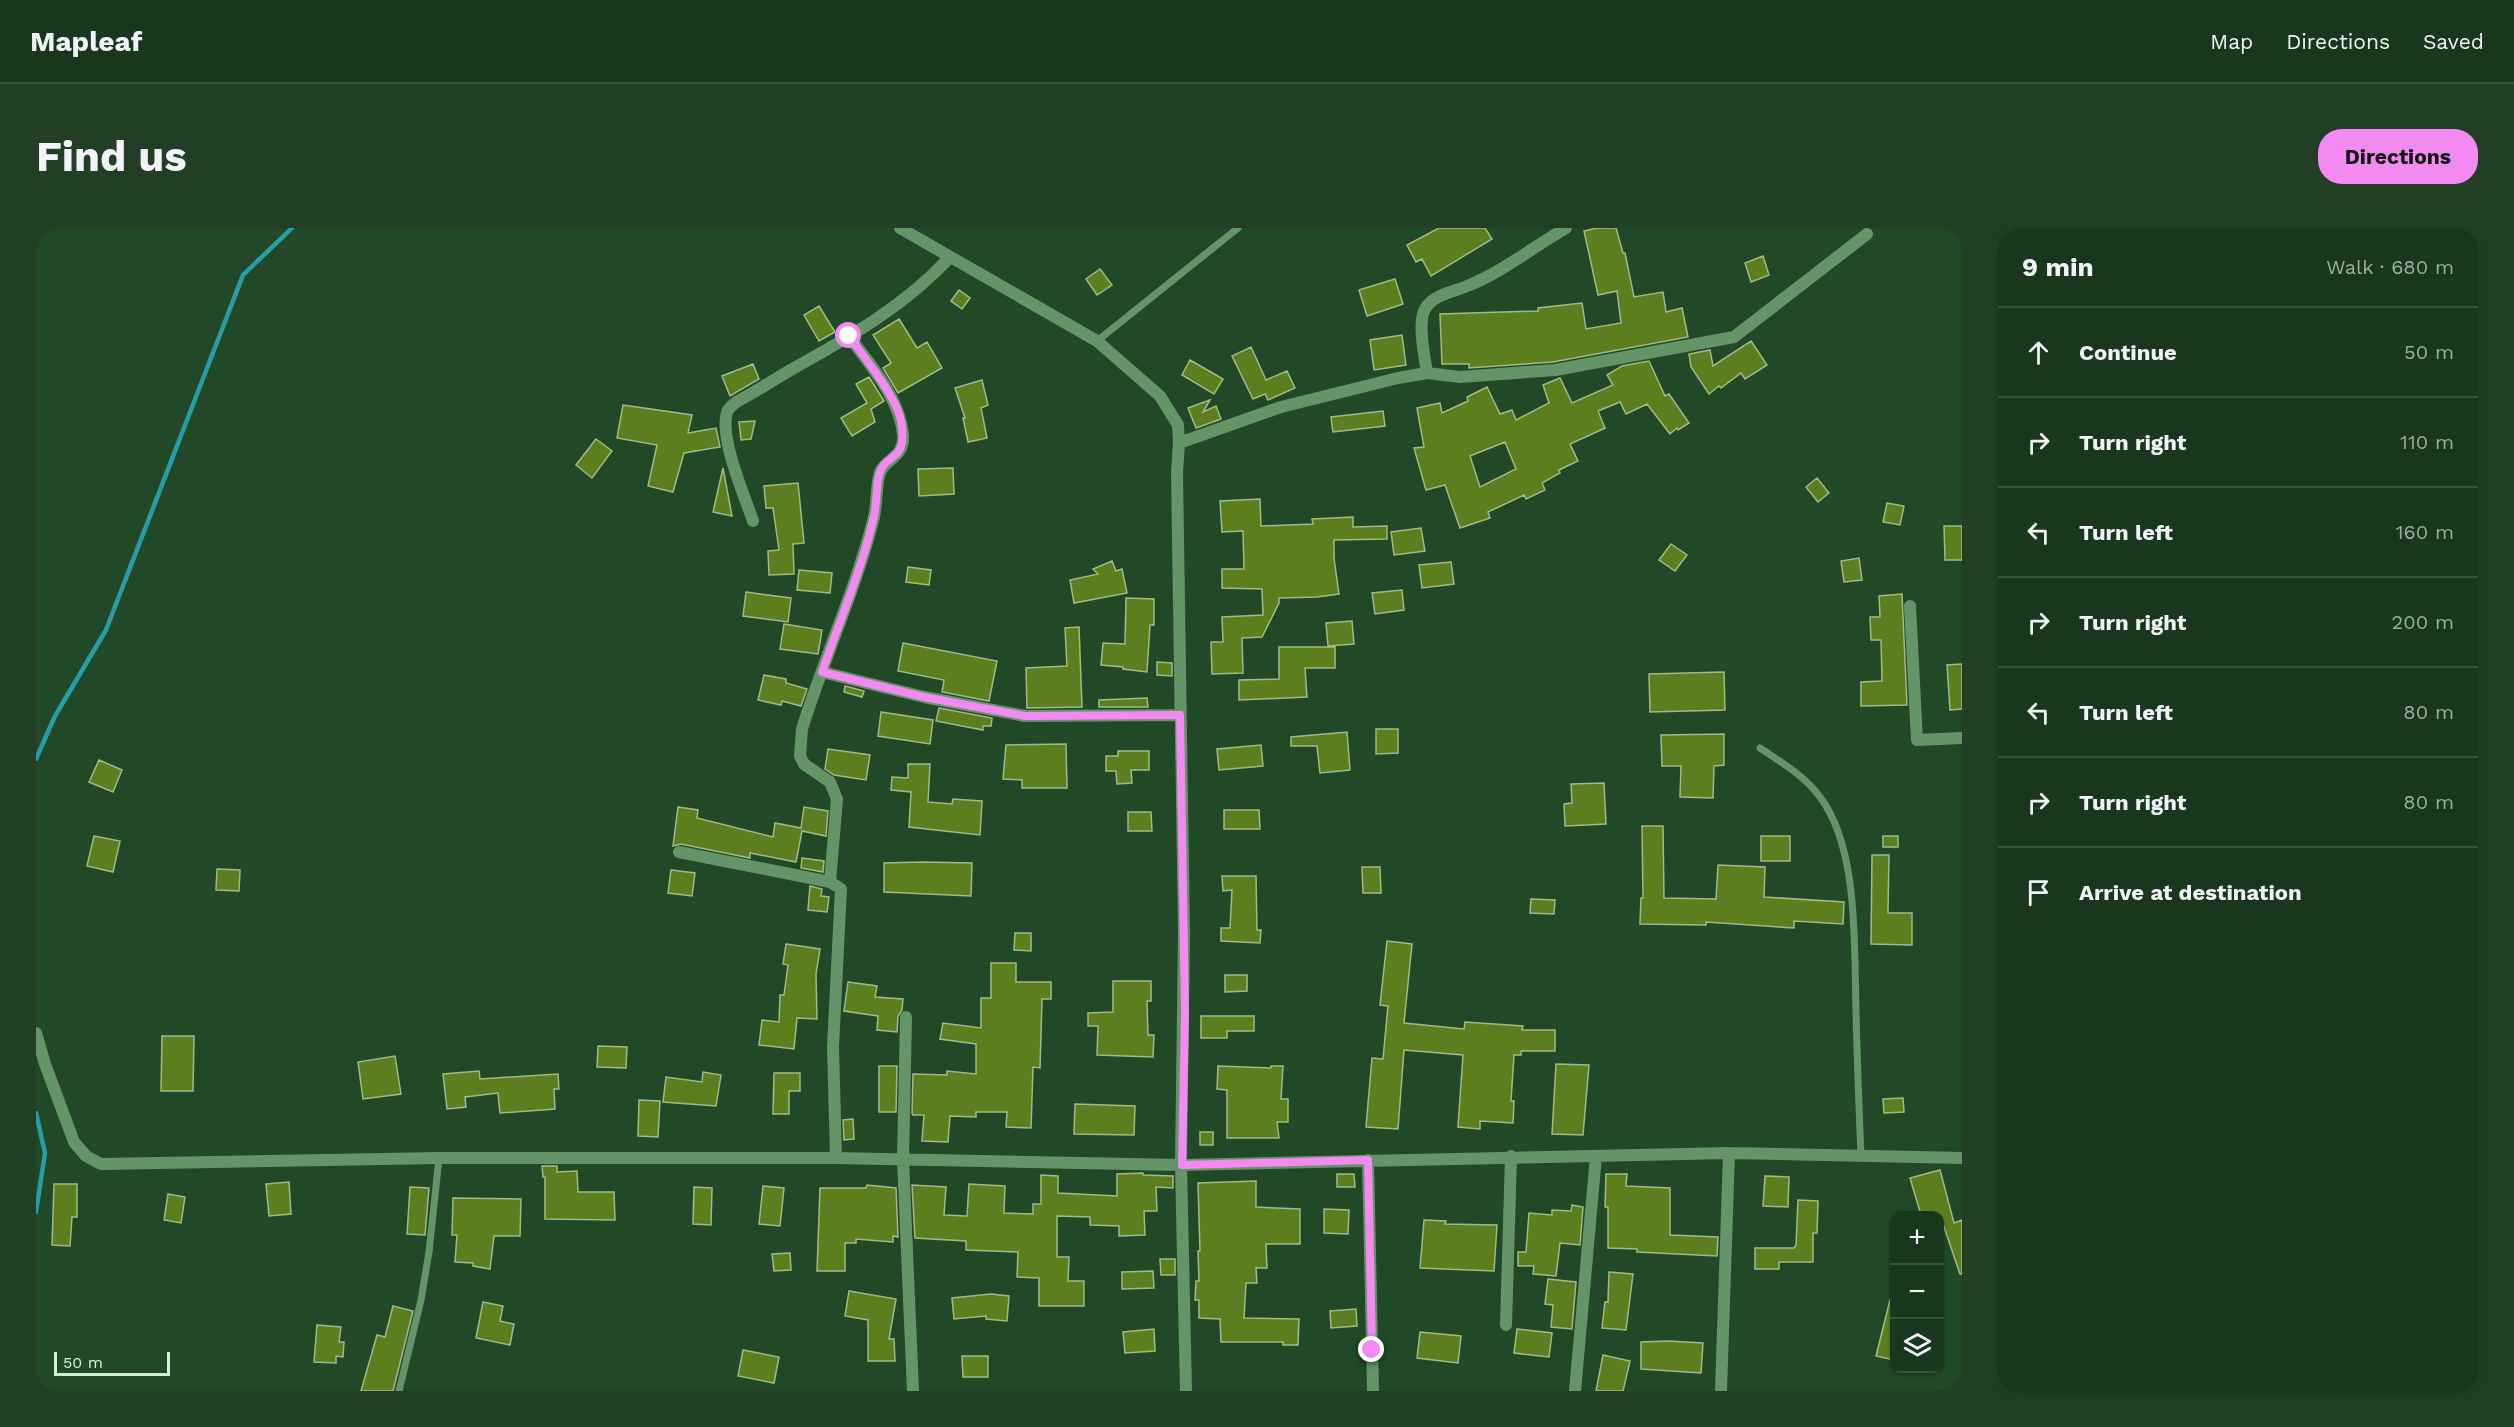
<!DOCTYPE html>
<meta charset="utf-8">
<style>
:root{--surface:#19371d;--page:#223f26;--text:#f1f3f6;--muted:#9faca4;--line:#37513b;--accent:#f28af2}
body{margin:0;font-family:"Work Sans",sans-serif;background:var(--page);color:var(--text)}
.controls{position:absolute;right:18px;bottom:18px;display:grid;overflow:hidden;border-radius:12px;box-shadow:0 2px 4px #0004}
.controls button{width:54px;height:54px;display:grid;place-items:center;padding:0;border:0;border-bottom:2px solid var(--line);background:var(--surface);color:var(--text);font:30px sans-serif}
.scale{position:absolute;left:18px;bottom:15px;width:116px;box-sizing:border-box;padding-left:6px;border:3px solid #d6edd8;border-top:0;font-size:16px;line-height:21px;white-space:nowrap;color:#d6edd8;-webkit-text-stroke:4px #214927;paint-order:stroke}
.stop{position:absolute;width:18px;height:18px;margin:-14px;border:4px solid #f28af2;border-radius:50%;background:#fff}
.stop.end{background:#f28af2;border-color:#fff;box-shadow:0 2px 6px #0008}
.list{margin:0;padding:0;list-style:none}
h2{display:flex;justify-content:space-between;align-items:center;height:78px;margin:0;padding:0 24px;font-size:26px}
h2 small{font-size:20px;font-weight:400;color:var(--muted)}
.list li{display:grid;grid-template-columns:39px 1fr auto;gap:18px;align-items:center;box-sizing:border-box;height:90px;padding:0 24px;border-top:2px solid var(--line)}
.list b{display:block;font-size:22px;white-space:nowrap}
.list em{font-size:20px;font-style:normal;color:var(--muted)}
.icon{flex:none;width:33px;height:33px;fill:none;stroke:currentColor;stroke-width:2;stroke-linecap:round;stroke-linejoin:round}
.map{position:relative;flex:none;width:1926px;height:1163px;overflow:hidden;border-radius:24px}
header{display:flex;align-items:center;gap:36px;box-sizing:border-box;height:84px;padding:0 30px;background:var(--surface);border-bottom:2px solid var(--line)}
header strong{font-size:28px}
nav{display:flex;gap:33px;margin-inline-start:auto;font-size:21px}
.intro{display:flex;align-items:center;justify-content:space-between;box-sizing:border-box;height:144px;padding:0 36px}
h1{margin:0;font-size:42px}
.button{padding:15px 27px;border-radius:24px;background:var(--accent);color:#111;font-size:21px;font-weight:700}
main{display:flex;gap:36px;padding:0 36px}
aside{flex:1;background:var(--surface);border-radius:24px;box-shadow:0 2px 4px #0004}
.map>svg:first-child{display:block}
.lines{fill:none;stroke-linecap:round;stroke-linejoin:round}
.stream{stroke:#279dac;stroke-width:4.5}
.building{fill:#5d7e1f;stroke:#a3b987;stroke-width:1.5;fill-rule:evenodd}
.lane{stroke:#649569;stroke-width:7}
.street{stroke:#649569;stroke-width:12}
.route{stroke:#f28af2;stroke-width:8}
</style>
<header>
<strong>Mapleaf</strong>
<nav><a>Map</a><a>Directions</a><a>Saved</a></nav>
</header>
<div class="intro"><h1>Find us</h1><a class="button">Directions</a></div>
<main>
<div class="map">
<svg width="1926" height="1163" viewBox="0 0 1926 1163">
<rect width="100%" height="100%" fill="#214927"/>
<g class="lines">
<path class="stream" d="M0 531 19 488 70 402 207 47 256 0
M0 885 9 925 0 984"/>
</g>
<path class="building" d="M1403 0H1449L1456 11 1395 48 1386 31 1380 34 1371 17Z
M1561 0H1580L1587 25H1589L1598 69 1627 64 1630 84 1646 80 1652 109 1517 134 1433 140V136H1406L1404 86 1502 83V80L1546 75 1550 101 1585 95 1581 63 1562 67 1548 3Z
M1727 28 1733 47 1715 54 1709 35Z
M1064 41 1076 57 1061 67 1050 51Z
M1359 51 1367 76 1331 88 1323 62Z
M923 62 934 70 926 81 915 73Z
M783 78 799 104 783 113 768 87Z
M863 91 881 120 891 114 906 140 862 165 847 140 855 135 837 107Z
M1366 107 1370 137 1338 142 1334 112Z
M1715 113 1731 137 1709 151 1705 145 1685 160 1683 158 1673 166 1655 139 1653 126 1674 122 1677 138Z
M1215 119 1230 152 1251 143 1259 160 1232 172 1229 166 1217 171 1196 128Z
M1154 132 1187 151 1178 166 1146 147Z
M1613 133 1629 168 1633 166 1653 195 1642 202 1641 200 1634 206 1611 176 1590 186 1584 174 1562 183 1569 200 1534 216 1542 233 1523 242 1524 245 1506 255 1509 262 1490 271 1488 267 1452 284 1454 290 1424 300 1409 257 1390 262 1378 220 1388 219 1381 180 1404 175 1406 185 1432 173 1431 169 1451 159 1464 186 1476 182 1480 192 1513 175 1507 157 1524 150 1536 175 1577 157 1571 147 1586 138ZM1469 214 1480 241 1444 259 1434 228Z
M717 136 723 151 694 168 686 148Z
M833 149 848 173 835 181 839 194 816 208 805 190 831 175 820 156Z
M946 152 952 177 945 180 951 210 932 214 927 190H929L919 160Z
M1174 172 1167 184 1180 178 1185 191 1160 200 1152 180Z
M587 177 656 187 652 205 680 200 684 219 648 225 637 264 612 258 621 217 581 210Z
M1347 183 1349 198 1297 204 1295 189Z
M719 193 715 211 705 212 703 194Z
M560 211 576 223 556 250 540 237Z
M687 240 696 288 677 284Z
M917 240 918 266 883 268 882 241Z
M1781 250 1793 265 1782 274 1770 259Z
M762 255 768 315 757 316 758 346 733 347 732 323 743 322 737 280H730L728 258Z
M1224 271 1225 298 1277 296 1276 291 1317 289V299L1351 298V311L1298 312V330L1303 366 1281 369 1243 370V375L1226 409 1206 410 1207 445 1176 446 1175 414H1187L1186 389 1227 387 1226 361 1186 360V341H1208L1207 303 1186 304 1184 273Z
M1851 275 1868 278 1864 297 1847 294Z
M1908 298H1926V332H1909Z
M1385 300 1389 323 1358 327 1355 304Z
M1635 316 1651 327 1639 343 1623 332Z
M1823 330 1826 352 1808 354 1805 333Z
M1076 333 1080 343 1086 341 1091 365 1038 375 1034 352 1062 346 1057 341Z
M1415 334 1418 356 1386 360 1383 337Z
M872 339 895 342 893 357 870 354Z
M763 342 796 345 794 365 761 362Z
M1366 362 1368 382 1339 386 1336 365Z
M710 364 755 370 752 394 707 388Z
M1866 366 1871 477 1825 478V454L1846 453 1845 412H1835L1834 389H1844L1843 368Z
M1090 370 1118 371V397H1114L1111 444 1087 441V439L1065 437 1067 415 1089 416Z
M1316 393 1318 416 1292 418 1290 395Z
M748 396 786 402 782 426 744 421Z
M1043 399 1046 479 991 480 990 440 1031 438 1029 400Z
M867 415 961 433 953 473 906 464 908 452 862 443Z
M1243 419H1299V440H1269L1271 469 1203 472V452L1243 451Z
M1121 434 1136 435V448L1121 447Z
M1926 436V481L1914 482 1911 437Z
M1688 444 1689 482 1614 484 1613 446Z
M728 447 750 451V455L771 461 765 478 746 473 745 477 722 472Z
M809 458 828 463 826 469 808 464Z
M1111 470 1112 479H1063V472Z
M903 480 956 490 955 498H947V502L900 493Z
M845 484 897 492 894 516 842 508Z
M1340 501H1362V525L1340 526Z
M1311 504 1314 542 1284 545 1281 518H1255V509Z
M1688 506V537L1678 538 1677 570 1644 569 1645 538H1626L1625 507Z
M1030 516 1031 560H986V552L967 551 970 517Z
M1225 517 1227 538 1183 542 1181 521Z
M792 521 834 527 830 552 798 547 789 541Z
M1082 523H1113V542H1095L1096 555 1081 556 1080 543H1070V528H1082Z
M63 532 86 542 77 564 53 554Z
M872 536H894L892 574 916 576 917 571 946 573 944 607 873 599 875 564 855 562 856 549 872 550Z
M1568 555 1570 596 1529 598 1528 576 1536 575 1535 556Z
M642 579 662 582 661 590 737 609 739 595 765 600 768 579 792 583 790 608 766 603 760 634 714 625V630L645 616 637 618Z
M1188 582H1223L1224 601H1188Z
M1092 584H1115L1116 603H1092Z
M1606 598H1627L1628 670 1680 671 1682 637 1729 639 1728 669 1808 674 1807 696 1758 693V700L1670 694V697L1604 696 1605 670H1607Z
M58 608 84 613 77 644 51 638Z
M1725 608H1754V633H1725Z
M1847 608H1862V619H1847Z
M1836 627H1853L1852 685H1876V717L1835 716Z
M766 630 788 633 787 644 765 640Z
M886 634 936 635 935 668 848 664V635Z
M1326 639H1344L1345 665H1327Z
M181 641 204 642 203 663 180 662Z
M635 642 659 645 656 668 632 665Z
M1186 648H1220L1221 702H1225L1224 715 1185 713V700H1194L1196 662 1187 663Z
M774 658 786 661 785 668 793 669 791 684 772 682Z
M1495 671 1519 672 1518 686 1494 685Z
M979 705H995V723L978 722Z
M1351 713 1376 716 1368 795 1428 801 1429 794 1487 798 1486 802H1519V823H1485V827H1478L1475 873H1478L1477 895 1444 893V901L1422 899 1427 827 1368 822 1362 901 1330 899 1336 830 1347 831 1352 778 1344 777Z
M750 716 784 721 780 746 781 791 761 790 758 821 723 817 726 792 743 794 744 767H748L752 737 747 736Z
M955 735H980V754H1015V771H1006L1004 840 997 839 995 900 970 899 971 884H940V889L914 888 912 914 886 913 888 887H877L876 885 877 846 911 847V843L940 846V816L904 811 907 795 945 800V770H955Z
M1189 747H1211V763L1189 764Z
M1077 753H1115V773H1111L1112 807H1118L1117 829 1061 827 1062 798H1052V785L1077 784Z
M812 754 841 758 839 769 867 771 866 782 862 788 861 804 841 802 842 788 808 783Z
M1165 788H1218V803H1191V810H1165Z
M126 808H158L157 863H125Z
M562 818 591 819 590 840 561 839Z
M359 828 365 866 327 871 322 834Z
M1520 836 1553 837 1547 907 1516 906Z
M843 838H861L860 884H843Z
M1182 838 1235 840V838H1247L1245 871H1252V894H1241L1243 910H1191V862L1181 861Z
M443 843 444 851 522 846 523 861H518L519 881 464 885 462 865 429 869 430 879 411 881 407 846Z
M667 844 685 847 680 878 627 874 630 849 666 854Z
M738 845H764V863H753V886H737Z
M1867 870 1868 884 1848 885 1847 871Z
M603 872 624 873 622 909 602 908Z
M1039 876 1099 878 1098 907 1038 906Z
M817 891 818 911 808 912 807 892Z
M1164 904H1177V917H1164Z
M506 938H521V944L541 943 542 964H578L579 992 509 991V949H507Z
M1904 942 1918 995 1926 992V1046H1924L1907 996 1904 997V987H1885L1874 950Z
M1107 945V947L1137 948V960L1120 959 1121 983H1108L1109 1007 1083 1008V998L1054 997V989L1021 988V1029H1033L1032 1053H1048V1078H1003V1050L981 1049 982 1024 930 1022V1013L879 1010 876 957 910 959 908 987 931 988 933 956 969 958 968 985 997 986V976H1005V947L1022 948V965L1081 968V946Z
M1301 946H1318L1319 959H1301Z
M1570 946H1591L1590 958 1634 960V1007L1682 1009 1681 1028 1601 1024V1021L1572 1020V979H1569Z
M1729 948 1753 949 1752 979 1727 978Z
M1220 953V979L1264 981V1016H1230L1231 1040H1220L1221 1055H1210L1208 1090 1263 1091 1262 1117H1247V1114H1185L1184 1091 1163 1090V1072H1159L1160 1053H1163L1162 1023H1164L1162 955Z
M253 954 255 986 233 988 230 956Z
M18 956H41V989H36L34 1018 16 1017Z
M831 957 860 960 862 1009 857 1008V1014L820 1011V1015H809V1043H781L784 960H830Z
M727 958 748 960 744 998 723 996Z
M374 959 393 960 389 1007 371 1006Z
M658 959 676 960 675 997 657 996Z
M132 966 149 969 145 995 128 992Z
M417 970 485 971 484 1008H458L454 1041 437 1038V1035L419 1034 421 1007H416Z
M1762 972 1782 973 1781 1005H1777V1034H1743V1041H1719V1020H1758L1760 1017Z
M1536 977 1547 979 1544 1017 1524 1015 1520 1048 1497 1046 1498 1038H1482V1024H1490L1493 985 1516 987V982L1535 983Z
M1288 981 1313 982 1312 1006 1288 1005Z
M1388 992 1410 993 1409 996 1461 997 1458 1043 1384 1040Z
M754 1025 755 1042 738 1043 736 1026Z
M1124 1031H1139V1047H1125Z
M1117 1043 1118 1060 1086 1061V1044Z
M1573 1044 1597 1046 1590 1102 1566 1100 1569 1074H1572Z
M1512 1051 1540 1054 1536 1101 1515 1099 1517 1077 1509 1076Z
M813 1063 860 1071 853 1111H858L859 1133H832V1092L809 1088Z
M955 1066 973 1068 971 1093 950 1091V1088L918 1091 916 1070Z
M1854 1072 1858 1073V1132L1840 1128Z
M447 1074 467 1078 464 1093 478 1096 474 1117 440 1110Z
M357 1078 377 1083 357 1163H325L341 1107 349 1109Z
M1320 1081 1321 1098 1295 1100 1294 1083Z
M281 1097 305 1099 303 1114H308L307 1129 300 1128V1135L278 1134Z
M1118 1101 1119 1123 1089 1125 1087 1104Z
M1481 1101 1516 1105 1513 1129 1478 1125Z
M1384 1104 1425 1108 1422 1135 1381 1130Z
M1632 1113 1667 1115 1665 1145 1605 1141V1114Z
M707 1122 743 1129 738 1155 702 1148Z
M1567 1127 1594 1133 1587 1163H1560Z
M926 1128H952V1149H927Z"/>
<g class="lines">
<path class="lane" d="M1061 113 1202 0
M1724 520C1746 535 1769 548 1784 569 1823 620 1818 720 1820 782 1821 831 1823 879 1825 928
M363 1163 385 1072 393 1024 403 930"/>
<path class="street" d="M864 0 1061 113 1124 168 1142 197 1143 215
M1391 145C1389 130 1381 95 1389 81 1397 67 1416 64 1429 59 1465 45 1497 19 1530 0
M717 293C709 269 681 205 692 182 694 179 699 175 702 173 721 163 739 151 758 140 814 109 870 77 914 29
M1874 378 1881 512 1926 510
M786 444 888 469 989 488 1144 487
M643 624 794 654 805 661 797 819 800 930
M794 654 801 571 794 554 768 536 764 528 766 501C788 430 820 361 838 289 841 275 840 261 843 248 846 231 869 231 867 207 864 170 834 137 813 108
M870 789 867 931 877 1163
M0 805 9 836 38 914 50 928 65 936 403 930H800L1145 937 1693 925 1926 930
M1332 932 1337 1163
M1470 1097 1475 928
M1150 1163 1145 937 1148 703 1141 244 1143 215 1245 179 1362 150 1391 145 1424 149 1519 142 1698 109 1831 6
M1539 1163 1560 928
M1685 1163 1693 925"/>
</g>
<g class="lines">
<path class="route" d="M813 108C827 128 861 169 865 193 873 236 848 224 843 247 840 260 841 275 838 288 826 341 804 392 786 444L888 469 989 488 1144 487 1149 784 1146 937 1332 932 1336 1122"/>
</g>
</svg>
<div class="controls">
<button>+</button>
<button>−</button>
<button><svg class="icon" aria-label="layers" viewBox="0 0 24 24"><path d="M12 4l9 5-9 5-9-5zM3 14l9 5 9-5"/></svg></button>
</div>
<div class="scale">50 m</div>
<div class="stop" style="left:813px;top:108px"></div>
<div class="stop end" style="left:1336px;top:1122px"></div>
</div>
<aside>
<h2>9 min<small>Walk · 680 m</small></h2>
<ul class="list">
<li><svg class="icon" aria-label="ahead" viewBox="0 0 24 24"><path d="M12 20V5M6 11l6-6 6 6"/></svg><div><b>Continue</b></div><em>50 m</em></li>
<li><svg class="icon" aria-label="right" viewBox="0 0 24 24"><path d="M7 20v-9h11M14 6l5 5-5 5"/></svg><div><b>Turn right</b></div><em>110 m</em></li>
<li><svg class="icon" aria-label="left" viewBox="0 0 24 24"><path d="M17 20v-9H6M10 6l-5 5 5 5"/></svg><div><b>Turn left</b></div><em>160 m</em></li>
<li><svg class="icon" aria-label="right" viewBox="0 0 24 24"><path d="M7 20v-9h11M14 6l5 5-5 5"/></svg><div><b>Turn right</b></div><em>200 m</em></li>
<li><svg class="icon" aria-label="left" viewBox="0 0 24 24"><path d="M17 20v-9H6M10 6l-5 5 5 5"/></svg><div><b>Turn left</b></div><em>80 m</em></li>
<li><svg class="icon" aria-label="right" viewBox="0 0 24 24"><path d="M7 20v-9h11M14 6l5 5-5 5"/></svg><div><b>Turn right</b></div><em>80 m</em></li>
<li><svg class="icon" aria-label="arrive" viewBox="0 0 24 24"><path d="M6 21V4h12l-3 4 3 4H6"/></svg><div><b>Arrive at destination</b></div></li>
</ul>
</aside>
</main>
